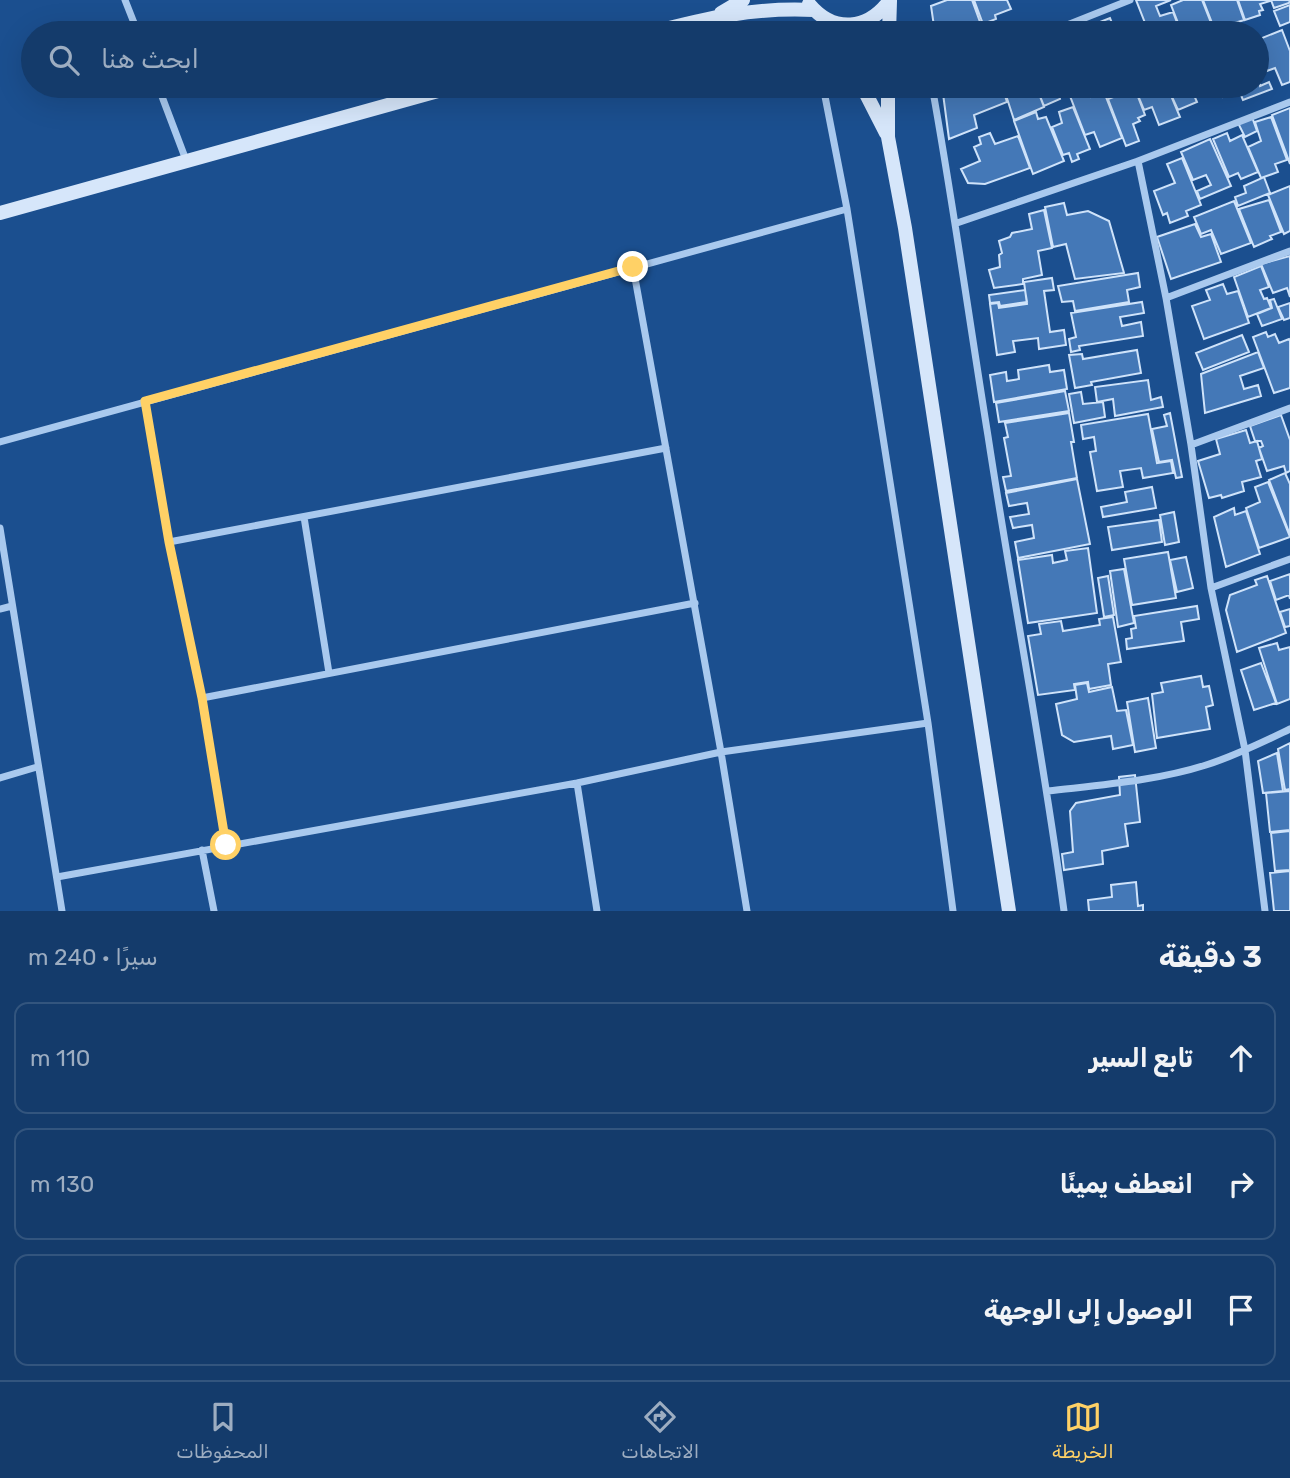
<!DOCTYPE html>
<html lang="ar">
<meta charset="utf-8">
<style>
:root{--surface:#143b6b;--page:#1d4271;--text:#f1f3f6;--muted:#9dadc1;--line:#33557e;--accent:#ffd166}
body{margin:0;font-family:Rubik,"Noto Sans Arabic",sans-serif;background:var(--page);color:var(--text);direction:rtl}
.stop{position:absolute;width:21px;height:21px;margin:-16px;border:5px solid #ffd166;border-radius:50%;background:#fff}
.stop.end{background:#ffd166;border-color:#fff;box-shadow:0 2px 7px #0008}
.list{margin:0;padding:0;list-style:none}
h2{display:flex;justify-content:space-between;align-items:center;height:91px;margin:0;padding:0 28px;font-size:30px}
h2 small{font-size:23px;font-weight:400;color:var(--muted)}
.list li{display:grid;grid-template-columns:46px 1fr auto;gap:21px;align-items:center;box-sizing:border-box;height:112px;margin:0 14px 14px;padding:0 14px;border:2px solid var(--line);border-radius:14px}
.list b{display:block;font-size:26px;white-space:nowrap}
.list em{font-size:23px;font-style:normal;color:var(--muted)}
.icon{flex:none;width:38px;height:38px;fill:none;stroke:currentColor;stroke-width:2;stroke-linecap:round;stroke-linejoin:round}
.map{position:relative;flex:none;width:1290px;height:911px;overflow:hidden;direction:ltr}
.search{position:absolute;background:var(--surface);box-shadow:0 7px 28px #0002;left:21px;right:21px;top:21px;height:77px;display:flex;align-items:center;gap:18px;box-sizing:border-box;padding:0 24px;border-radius:38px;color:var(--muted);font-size:26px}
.sheet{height:469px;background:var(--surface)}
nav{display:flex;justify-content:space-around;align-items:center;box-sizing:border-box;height:98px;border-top:2px solid var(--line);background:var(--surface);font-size:19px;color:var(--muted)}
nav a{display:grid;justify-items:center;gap:4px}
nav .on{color:var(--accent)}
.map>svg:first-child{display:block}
.building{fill:#4478b7;stroke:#cfe3fa;stroke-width:2}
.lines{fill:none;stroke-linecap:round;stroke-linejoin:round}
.street{stroke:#a9c9ee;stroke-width:7}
.secondary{stroke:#d6e6fa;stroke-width:14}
.route{stroke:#ffd166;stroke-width:9}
</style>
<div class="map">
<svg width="1290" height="911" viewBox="0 0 1290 911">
<rect width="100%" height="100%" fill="#1b4f8f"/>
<path class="building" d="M947 0H972L984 33H935L931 6Z
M974 0H1007L1011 9 995 15 996 19 983 24Z
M1136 0H1171L1156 6 1160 16 1173 12 1181 33H1149Z
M1202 0 1215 33H1182L1171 5 1183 0Z
M1203 0H1237L1244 20 1228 25 1230 29 1216 33Z
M1238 0H1270V1L1260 4 1263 10 1259 11 1260 15 1245 20Z
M1271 0H1290L1289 3 1274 8Z
M1290 5V22L1280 26 1274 11Z
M1110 18 1116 33H1095L1092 25Z
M1144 23 1148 33H1118Z
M1282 30 1290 51V82L1282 85 1275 68 1267 71 1257 40Z
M1257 48 1265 70 1257 73Z
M1257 76 1260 86 1269 82 1272 89 1243 100 1237 86H1257Z
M942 86H1002L1007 102 974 115 977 128 949 139Z
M1003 86H1036L1044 107 1014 120Z
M1036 86H1064L1066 91 1059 94 1060 99 1044 106Z
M1134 86H1167L1180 117 1159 125 1152 107 1144 110Z
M1167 86H1190L1197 102 1178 110Z
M1201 86H1235L1237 92 1223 97 1220 88 1204 94Z
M1087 89 1091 97 1104 92 1122 138 1100 147 1094 132 1085 135 1070 96Z
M1135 89 1145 115 1138 118 1140 121 1133 124 1139 141 1126 146 1108 99Z
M1073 107 1090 149 1077 154 1079 159 1072 162 1069 153 1063 155 1052 127 1062 123 1059 112Z
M1290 108V164L1272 115Z
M1036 112 1038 119 1046 117 1064 161 1033 174 1014 121Z
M1252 117 1257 131 1245 137 1238 123Z
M1271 117 1287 160 1275 164 1278 172 1261 178 1248 147 1261 141 1255 122Z
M990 133 995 144 1018 136 1030 168 985 184 968 183 961 169 980 161 974 147 981 144 979 137Z
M1227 133 1230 141 1242 135 1258 172 1241 179 1238 173 1229 177 1213 139Z
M1210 139 1231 186 1200 199 1197 191 1211 185 1206 175 1193 180 1181 152Z
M1182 158 1201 205 1186 211 1188 216 1170 223 1167 213 1163 215 1154 191 1175 183 1167 164Z
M1264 177 1270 193 1238 206 1235 197 1246 193 1244 186Z
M1290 186V231L1284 234 1268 195Z
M1269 200 1281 232 1270 236 1272 239 1254 247 1239 209Z
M1234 201 1251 243 1221 254 1211 230 1201 234 1194 217Z
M1064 203 1067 215 1088 211 1109 221 1124 273 1075 279 1066 244 1053 247 1045 207Z
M1044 210 1052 248 1038 251 1042 275 1023 279V284L994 288 989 270 1000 267 999 255 1002 253 999 241 1010 237 1012 233 1032 229 1029 214Z
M1195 224 1201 237 1211 234 1221 262 1171 279 1157 237Z
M1290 256V297L1287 288 1273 293 1261 264Z
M1261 266 1269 287 1260 290 1264 299 1267 298 1271 308 1248 317 1234 277Z
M1138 273 1140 287 1127 290 1129 302 1075 311 1073 301 1062 302 1058 286Z
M1052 278 1054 290 1044 291 1050 332 1064 330 1066 345 1039 349 1038 338 1013 341 1015 352 997 355 990 304 998 303 999 308 1027 304 1024 282Z
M1223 284 1227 294 1238 291 1249 323 1204 339 1192 306 1210 300 1206 290Z
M1025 290 1027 302 1000 306 999 302 990 303 989 295Z
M1274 299 1282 319 1262 326 1257 314 1272 308 1270 300Z
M1142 302 1144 313 1120 317 1122 326 1141 322 1143 336 1079 346 1080 350 1071 352 1069 339 1076 337 1071 313Z
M1290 303V318L1284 320 1278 307Z
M1266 332 1268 337 1275 334 1279 343 1289 339 1290 341V388L1274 393 1253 337Z
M1242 335 1249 352 1203 370 1196 353Z
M1137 350 1141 373 1091 382 1092 385 1075 388 1069 355 1082 354 1083 359Z
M1258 352 1264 368 1240 376 1244 389 1258 385 1261 396 1205 413 1201 374Z
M1049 365 1050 372 1064 370 1067 389 994 402 990 375 1006 372 1007 381 1019 379 1018 370Z
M1148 380 1151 400 1161 397 1163 407 1115 416 1113 399 1097 402 1095 387Z
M1065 391 1069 411 999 422 996 403Z
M1081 392 1083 404 1103 402 1105 417 1074 423 1069 394Z
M1069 413 1074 442H1071L1077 478 1006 491 1003 477 1011 476 1004 438 1008 437 1005 423Z
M1170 413 1182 477 1176 478 1172 460 1159 462 1152 429 1167 426 1164 415Z
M1148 414 1157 463 1171 461 1173 473 1143 478 1141 468 1120 471 1123 487 1097 491 1090 452 1096 451 1094 437 1083 439 1081 425Z
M1281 415 1290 440V471L1286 473 1284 466 1267 471 1259 448 1263 446 1261 441H1255L1250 426Z
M1246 430 1250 443 1257 441 1262 459 1256 461 1261 477 1242 482 1244 491 1222 498 1221 495 1209 498 1198 461 1220 454 1216 439Z
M1285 473 1290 484V535L1269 480Z
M1077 479 1090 544 1018 558 1015 542 1034 538 1032 525 1013 528 1010 517 1029 514 1027 503 1009 506 1006 493Z
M1268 482 1290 537 1259 548 1246 508 1260 502 1255 487Z
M1152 487 1156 508 1103 517 1101 507 1127 502 1125 492Z
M1234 508 1235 515 1246 511 1260 554 1226 567 1214 517Z
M1174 512 1179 542 1165 545 1160 515Z
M1159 520 1162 542 1112 550 1108 527Z
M1088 548 1097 613 1028 623 1018 560 1052 555 1053 563 1067 560 1065 551Z
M1168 552 1176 598 1132 605 1124 559Z
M1186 557 1193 588 1177 592 1170 560Z
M1124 569 1134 623 1118 627 1110 571Z
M1290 574V599L1289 595 1276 600 1270 581Z
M1108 576 1114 615 1104 617 1098 578Z
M1267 576 1286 633 1237 652 1226 610 1230 595 1257 585 1255 580Z
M1197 606 1199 619 1181 622 1184 641 1127 649 1126 639 1132 638 1131 629 1136 628 1134 616Z
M1290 609V626L1285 627 1280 612Z
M1113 617 1121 662 1108 664 1111 685 1089 689 1088 682 1074 684 1075 690 1038 695 1028 636 1041 634 1039 624 1061 621 1063 631 1100 625 1099 619Z
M1277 643 1279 650 1290 647V699L1277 704 1259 648Z
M1261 663 1276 703 1254 710 1241 670Z
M1201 676 1203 687 1209 686 1213 705 1206 707 1210 729 1157 738 1152 694 1163 692 1161 683Z
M1087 683 1089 692 1112 687 1117 711 1126 710 1133 745 1113 749 1111 736 1074 742 1062 735 1056 704 1077 699 1075 685Z
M1148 698 1156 748 1135 752 1127 702Z
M1290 743V789L1285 790 1278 749Z
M1277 753 1283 791 1263 793 1258 761Z
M1135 775 1140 822 1125 824 1128 846 1102 851 1103 864 1064 870 1062 854 1073 852 1070 811 1076 803 1120 795 1119 777Z
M1290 791V830L1270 832 1266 793Z
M1290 831V870L1275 871 1271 833Z
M1290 871V911H1274L1270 873Z
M1136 882 1138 906 1143 905V911H1089L1088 900 1112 897 1111 885Z"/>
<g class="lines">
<path class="street" d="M125 0 138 33
M1047 33 1130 0
M158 86 186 160
M823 86 847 209 928 723 953 911
M932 86C953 202 969 319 988 436 1012 594 1043 752 1064 911
M1138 161 1166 298 1191 445 1211 588 1245 750 1265 911
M957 223 1138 161 1290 102
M633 267 721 752 747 911
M1166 298 1290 251
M145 401 169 542 202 698 226 845
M0 442 847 209
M1191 445 1290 408
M304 517 329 673
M0 528 62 911
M169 542 666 448
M1211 588 1290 559
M0 609 12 606
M202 698 695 603
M0 778 37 767
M577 783 597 911
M1048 791C1100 785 1156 781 1206 765 1235 756 1263 742 1290 729
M202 850 214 911
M57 877 577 783 721 752 928 723"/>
<path class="secondary" d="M809 4C834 34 868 30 890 0
M721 13 743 0
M650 33C708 18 753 7 814 10
M889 33 890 1
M862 86 886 133
M888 86V137L905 228 1009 911
M0 213 456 86"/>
</g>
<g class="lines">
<path class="route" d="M226 845 202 698 169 542 145 401 633 267"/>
</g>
</svg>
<div class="stop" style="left:226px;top:845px"></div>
<div class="stop end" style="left:633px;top:267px"></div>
<div class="search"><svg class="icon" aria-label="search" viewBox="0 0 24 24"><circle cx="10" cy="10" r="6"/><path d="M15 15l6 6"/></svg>ابحث هنا</div>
</div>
<section class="sheet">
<h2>3 دقيقة<small>سيرًا · 240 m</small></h2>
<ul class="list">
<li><svg class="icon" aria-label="ahead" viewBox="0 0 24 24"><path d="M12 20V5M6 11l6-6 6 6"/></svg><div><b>تابع السير</b></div><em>110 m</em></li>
<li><svg class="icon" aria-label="right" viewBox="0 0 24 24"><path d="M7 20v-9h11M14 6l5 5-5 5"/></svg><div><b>انعطف يمينًا</b></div><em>130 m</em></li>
<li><svg class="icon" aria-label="arrive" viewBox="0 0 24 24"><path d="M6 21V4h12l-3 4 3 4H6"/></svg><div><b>الوصول إلى الوجهة</b></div></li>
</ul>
</section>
<nav>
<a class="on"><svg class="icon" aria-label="map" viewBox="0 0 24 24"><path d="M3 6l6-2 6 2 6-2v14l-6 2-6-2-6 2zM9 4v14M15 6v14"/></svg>الخريطة</a>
<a><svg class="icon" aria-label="directions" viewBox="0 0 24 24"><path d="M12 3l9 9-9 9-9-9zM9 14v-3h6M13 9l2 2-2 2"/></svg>الاتجاهات</a>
<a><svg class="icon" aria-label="saved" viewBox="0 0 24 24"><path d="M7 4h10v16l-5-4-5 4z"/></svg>المحفوظات</a>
</nav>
